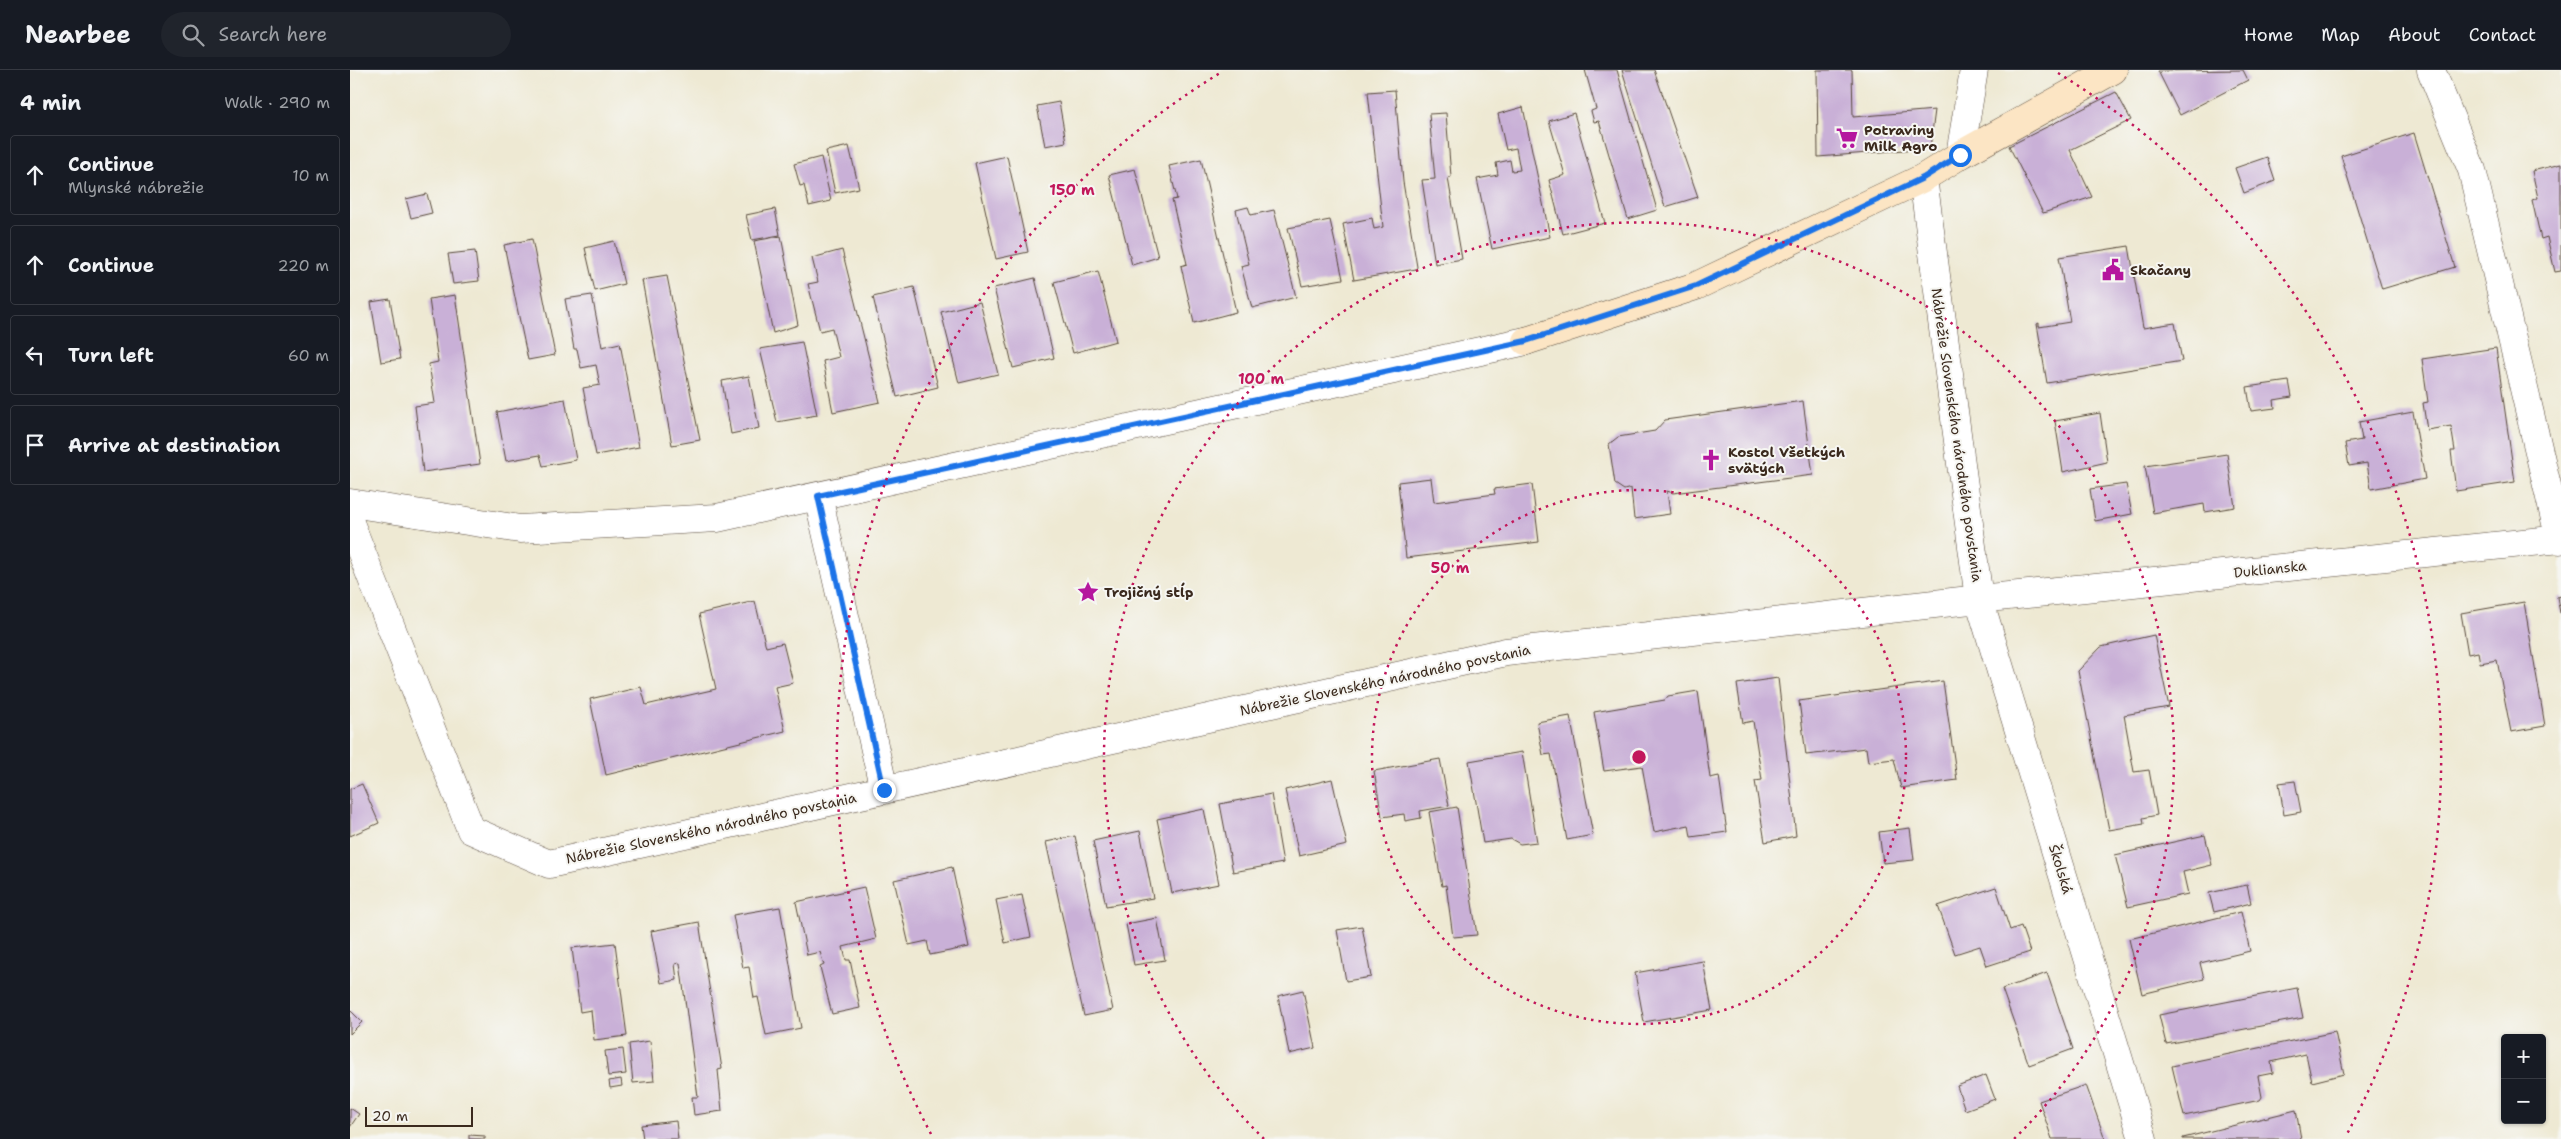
<!DOCTYPE html>
<meta charset="utf-8">
<style>
:root{--surface:#171b24;--page:#20242c;--text:#f1f3f6;--muted:#9ea1a6;--line:#363941}
body{margin:0;font-family:"Shantell Sans",sans-serif;background:var(--page);color:var(--text)}
.controls{position:absolute;right:15px;bottom:15px;display:grid;overflow:hidden;border-radius:5px;box-shadow:0 1px 4px #0004}
.controls button{width:45px;height:45px;display:grid;place-items:center;padding:0;border:0;border-bottom:1px solid var(--line);background:var(--surface);color:var(--text);font:25px sans-serif}
.scale{position:absolute;left:15px;bottom:12px;width:108px;box-sizing:border-box;padding-left:5px;border:2px solid #3b2a1e;border-top:0;font-size:14px;line-height:18px;white-space:nowrap;color:#3b2a1e;-webkit-text-stroke:4px #f6f6f2;paint-order:stroke}
.stop{position:absolute;width:15px;height:15px;margin:-11px;border:4px solid #1a73e8;border-radius:50%;background:#fff}
.stop.end{background:#1a73e8;border-color:#fff;box-shadow:0 1px 5px #0008}
.list{margin:0;padding:0;list-style:none}
h2{display:flex;justify-content:space-between;align-items:center;height:65px;margin:0;padding:0 20px;font-size:21px}
h2 small{font-size:16px;font-weight:400;color:var(--muted)}
.list li{display:grid;grid-template-columns:32px 1fr auto;gap:15px;align-items:center;box-sizing:border-box;height:80px;margin:0 10px 10px;padding:0 10px;border:1px solid var(--line);border-radius:5px}
.list b{display:block;font-size:19px;white-space:nowrap}
.list p{margin:0;font-size:16px;white-space:nowrap;color:var(--muted)}
.list em{font-size:16px;font-style:normal;color:var(--muted)}
.icon{flex:none;width:28px;height:28px;fill:none;stroke:currentColor;stroke-width:2;stroke-linecap:round;stroke-linejoin:round}
.map{position:relative;flex:none;width:2211px;height:1069px;overflow:hidden}
header{display:flex;align-items:center;gap:30px;box-sizing:border-box;height:70px;padding:0 25px;background:var(--surface);border-bottom:1px solid var(--line)}
header strong{font-size:24px}
nav{display:flex;gap:28px;margin-inline-start:auto;font-size:18px}
.search{width:350px;height:45px;background:var(--page);display:flex;align-items:center;gap:12px;box-sizing:border-box;padding:0 18px;border-radius:28px;color:var(--muted);font-size:19px}
main{display:flex}
aside{flex:1;background:var(--surface)}
.map>svg:first-child{display:block}
.building{fill:#c9b0d7}
.lines{fill:none;stroke-linecap:round;stroke-linejoin:round}
.street-casing{stroke:#564739;stroke-width:29}
.secondary-casing{stroke:#564739;stroke-width:29}
.street{stroke:#fff;stroke-width:28}
.secondary{stroke:#fce5c4;stroke-width:28}
.route{stroke:#1a73e8;stroke-width:6}
.ring{fill:none;stroke:#c2185b;stroke-width:2.5;stroke-dasharray:2.5 5}
.labels{text-anchor:middle;dominant-baseline:central;stroke-width:4;stroke-linejoin:round;paint-order:stroke}
.poi-label{font-size:14px;font-weight:bold;fill:#3b2a1e;stroke:#f6f6f2;text-anchor:start}
.street-label{font-size:14px;fill:#3b2a1e;stroke:#f6f6f2}
.centre{fill:#c2185b;stroke:#f6f6f2;stroke-width:2.5}
.ring-label{font-size:15px;text-anchor:middle;font-weight:bold;fill:#c2185b;stroke:#f6f6f2;stroke-width:4;stroke-linejoin:round;paint-order:stroke}
</style>
<header>
<strong>Nearbee</strong>
<div class="search"><svg class="icon" aria-label="search" viewBox="0 0 24 24"><circle cx="10" cy="10" r="6"/><path d="M15 15l6 6"/></svg>Search here</div>
<nav><a>Home</a><a>Map</a><a>About</a><a>Contact</a></nav>
</header>
<main>
<aside>
<h2>4 min<small>Walk · 290 m</small></h2>
<ul class="list">
<li><svg class="icon" aria-label="ahead" viewBox="0 0 24 24"><path d="M12 20V5M6 11l6-6 6 6"/></svg><div><b>Continue</b><p>Mlynské nábrežie</p></div><em>10 m</em></li>
<li><svg class="icon" aria-label="ahead" viewBox="0 0 24 24"><path d="M12 20V5M6 11l6-6 6 6"/></svg><div><b>Continue</b></div><em>220 m</em></li>
<li><svg class="icon" aria-label="left" viewBox="0 0 24 24"><path d="M17 20v-9H6M10 6l-5 5 5 5"/></svg><div><b>Turn left</b></div><em>60 m</em></li>
<li><svg class="icon" aria-label="arrive" viewBox="0 0 24 24"><path d="M6 21V4h12l-3 4 3 4H6"/></svg><div><b>Arrive at destination</b></div></li>
</ul>
</aside>
<div class="map">
<svg width="2211" height="1069" viewBox="0 0 2211 1069">
<rect width="100%" height="100%" fill="#f6f6f2"/>
<filter id="ink" filterUnits="userSpaceOnUse"><feTurbulence type="fractalNoise" baseFrequency=".02" numOctaves="2"/><feDisplacementMap in="SourceGraphic" scale="10" xChannelSelector="R" yChannelSelector="G"/><feConvolveMatrix kernelMatrix="1 2 1 2 8 2 1 2 1" color-interpolation-filters="sRGB"/></filter>
<filter id="wash" filterUnits="userSpaceOnUse"><feTurbulence type="fractalNoise" baseFrequency=".0096" numOctaves="4" result="noise"/><feDisplacementMap in="SourceGraphic" scale="20" xChannelSelector="R" yChannelSelector="G"/><feGaussianBlur stdDeviation="1.12" result="paint"/><feColorMatrix in="noise" values="0 0 0 0 0 0 0 0 0 0 0 0 0 0 0 0 0 1.4 0 .05"/><feComposite in="paint" operator="in"/></filter>
<g filter="url(#wash)">
<rect width="100%" height="100%" fill="#eee9d3"/>
<g id="blocks">
<path class="building" d="M1235 0H1267L1307 140 1278 149 1249 51 1244 52 1241 41 1246 39Z
M1272 0H1304L1348 127 1315 137Z
M1467 0H1502L1503 47 1585 40 1580 78 1468 87Z
M1893 0 1898 10 1830 45 1808 1Z
M1045 20 1053 112 1067 197 1066 199 1004 210 993 154 1022 148 1024 159 1033 157 1018 22Z
M1766 22 1781 50 1720 80 1742 127 1693 143 1659 76Z
M709 32 716 72 695 76 687 36Z
M1173 37 1200 167 1142 179 1127 109 1148 105 1146 93 1160 90 1162 101 1170 100 1166 78 1156 80 1148 44Z
M1096 43 1101 107 1098 108 1112 189 1085 194 1072 110 1085 109 1079 44Z
M1224 43 1255 153 1213 164 1199 110 1215 105 1199 51Z
M2064 63 2105 197 2032 219 1991 86Z
M499 76 509 118 485 123 476 81Z
M657 86 678 182 646 189 625 93Z
M471 87 481 131 459 136 454 115 450 116 444 94Z
M1917 87 1925 111 1894 123 1885 98Z
M851 89 886 242 844 253 831 196 837 194 822 130 827 129 819 96Z
M2211 94V201L2205 202 2197 167 2191 169 2182 130 2188 128 2182 101Z
M785 99 808 187 782 195 759 105Z
M77 124 82 143 61 148 56 129Z
M898 137 901 145 924 140 946 227 902 238 891 196 899 194 886 140Z
M425 139 430 165 402 170 396 145Z
M980 150 993 209 952 216 938 158Z
M431 166 448 255 423 263 404 171Z
M182 169 205 285 178 290 154 175Z
M264 171 274 214 245 221 235 178Z
M1779 176 1793 258 1825 253 1832 291 1697 313 1687 254 1689 253V257L1720 252 1709 187Z
M492 180 530 332 483 342 473 291 489 287 482 258 470 261 458 214 468 212 462 188Z
M125 181 129 211 103 214 98 184Z
M748 201 766 271 723 283 704 212Z
M317 206 350 370 322 375 292 210Z
M685 208 704 288 663 298 644 218Z
M564 217 588 317 547 327 523 227Z
M105 225 130 394 73 402 65 336 85 333 79 294 88 292 79 229Z
M242 225 252 277 270 273 289 377 246 385 233 318 250 315 246 295 231 298 227 279H224L215 229Z
M40 229 50 289 31 292 21 232Z
M630 232 648 304 609 313 591 242Z
M452 272 467 345 427 352 410 279Z
M2146 278 2165 412 2106 421 2101 381H2105L2101 356 2077 360 2073 333 2078 332 2072 289Z
M399 306 409 358 381 364 372 311Z
M1939 311 1942 327 1924 330 1925 338 1901 341 1897 317Z
M215 329 226 390 193 396 190 385 156 391 147 342Z
M1453 331 1463 405 1323 423 1317 421 1320 444 1284 449 1281 418 1274 420 1265 414 1259 374 1268 367 1305 361 1315 350Z
M2063 342 2075 409 2021 419 2017 393 1999 396 1995 373 2012 370 2009 352Z
M1750 343 1757 392 1713 402 1705 351Z
M1877 384 1885 437 1855 442 1854 434 1803 443 1795 396Z
M1081 408 1084 432 1145 424 1144 419 1182 414 1189 472 1056 488 1048 412Z
M1776 414 1782 444 1745 451 1740 419Z
M2211 526V543H2210L2207 527Z
M405 531 416 577 433 573 443 613 425 617 435 661 256 705 240 629 291 617 296 635 366 619 349 544Z
M2174 532 2195 656 2161 662 2147 590 2130 593 2128 582 2118 584 2111 543Z
M1804 565 1819 637 1774 645 1784 702 1799 700 1807 745 1793 748 1794 754 1759 760 1728 601 1751 577Z
M1428 608 1446 766 1415 772 1405 711 1412 710 1403 651 1393 653 1387 614Z
M1593 611 1607 710 1551 718 1544 689 1518 692 1516 678 1456 685 1449 631Z
M1348 621 1360 708 1369 706 1377 762 1341 767 1339 755 1304 762 1292 696 1254 701 1244 642 1315 630 1318 626Z
M1220 646 1243 765 1217 770 1201 684 1193 685 1187 652Z
M1172 682 1187 772 1170 774 1161 769 1133 773 1119 691Z
M1090 689 1099 736 1070 741 1071 748 1055 751 1054 744 1032 747 1024 701Z
M982 709 997 775 949 786 935 720Z
M1945 711 1951 742 1934 745 1929 713Z
M12 714 29 753 0 766V719Z
M921 724 933 793 883 802 870 734Z
M1107 737 1127 865 1103 867 1096 815 1092 816 1079 742Z
M854 739 869 814 822 823 807 749Z
M1560 758 1564 790 1533 793 1529 762Z
M790 761 803 828 756 836 743 771Z
M1855 765 1862 795 1833 802 1838 824 1778 837 1765 785Z
M725 766 763 940 734 946 696 772Z
M602 797 619 877 580 885 577 871 559 875 544 810Z
M1897 815 1901 833 1864 842 1859 823Z
M514 817 526 869 493 877 496 890H500L510 938 482 944 470 897 474 895 470 882 457 885 446 832Z
M1646 817 1660 860 1671 856 1680 882 1637 896 1630 876 1605 884 1588 836Z
M672 825 681 867 655 873 646 830Z
M430 837 451 958 416 965 408 927 404 928 399 897 393 898 383 845Z
M1891 842 1900 881 1850 893 1854 909 1792 924 1779 869Z
M807 848 815 890 784 895 776 854Z
M349 852 372 999 368 1000 372 1041 344 1045 342 1027H348L330 893 325 894 327 910 311 913 301 861Z
M1012 856 1021 907 996 911 987 860Z
M265 873 277 966 244 970 241 940 230 942 222 878Z
M1353 891 1362 940 1294 952 1285 903Z
M1697 903 1723 979 1679 995 1652 919Z
M1947 918 1953 948 1816 974 1809 945Z
M953 920 965 978 939 984 928 926Z
M0 940 12 952 0 964Z
M1985 962 1994 1004 1962 1012 1956 984 1921 992 1923 1003 1908 1006 1912 1027 1910 1030 1834 1046 1822 996Z
M300 971 304 1011 283 1013 279 974Z
M273 979 276 1004 258 1006 255 981Z
M1636 1005 1645 1029 1615 1040 1607 1016Z
M271 1009 272 1016 260 1018 259 1011Z
M1736 1015 1755 1069H1702L1689 1031Z
M0 1038 9 1044 0 1057Z
M1946 1040 1951 1069H1833V1068Z
M326 1051 328 1069H293L291 1055Z
M119 1065 135 1066V1069H119Z"/>
</g>
</g>
<g filter="url(#ink)">
<use href="#blocks" fill-opacity="0" stroke="#564739" stroke-width="1"/>
<g class="lines">
<g class="street-casing">
<path id="street" d="M2081 0 2122 100 2210 470
M1610 85 1624 0
M1573 108 1629 529 1793 1069
M468 426 534 720
M0 433 170 459 367 448 1176 271
M0 453 121 760 199 794 1156 582 1629 529 2211 469"/>
</g>
<g class="secondary-casing">
<path id="secondary" d="M1176 271 1346 216 1573 108 1610 85 1763 0"/>
</g>
<use href="#street" class="street"/>
<use href="#secondary" class="secondary"/>
</g>
</g>
<g class="lines" filter="url(#ink)">
<path class="route" d="M534 720 468 426 1176 271 1346 216 1573 108 1610 85"/>
</g>
<g class="ring">
<circle cx="1289" cy="687" r="267"/>
<path d="M914 1069A535 535 0 1 1 1664 1069"/>
<path d="M581 1064A802 802 0 0 1 870 3M1708 3A802 802 0 0 1 1997 1064"/>
</g>
<defs>
<g id="supermarket-bare" transform="scale(1.725)"><path d="M-6-5.5h2.5l.6 2H6L4.5 2H-2.5L-4.4-4H-6ZM-1.5 3.2a1.3 1.3 0 1 0 .1 0ZM3 3.2a1.3 1.3 0 1 0 .1 0Z" fill="#b5179e" stroke="#f6f6f2" stroke-width="2.5" paint-order="stroke"/></g>
<g id="civic-bare" transform="scale(1.725)"><path d="M-.6-6.5H3V-4.5H.6V-3L4-1V1h2V6H-6V1h2V-1L-.6-3ZM-1.2 2.5V6h2.4V2.5Z" fill="#b5179e" stroke="#f6f6f2" stroke-width="2.5" paint-order="stroke"/></g>
<g id="church-bare" transform="scale(1.725)"><path d="M-1.2-6h2.4v3.5h3.3v2.4h-3.3V6h-2.4V-.1h-3.3v-2.4h3.3Z" fill="#b5179e" stroke="#f6f6f2" stroke-width="2.5" paint-order="stroke"/></g>
<g id="sight-bare" transform="scale(1.725)"><path d="M0-6L1.8-2.2L6-1.7L2.9 1.2L3.7 5.4L0 3.3L-3.7 5.4L-2.9 1.2L-6-1.7L-1.8-2.2Z" fill="#b5179e" stroke="#f6f6f2" stroke-width="2.5" paint-order="stroke"/></g>
</defs>
<g fill-rule="evenodd">
<use href="#supermarket-bare" x="1497" y="68"/>
<use href="#civic-bare" x="1763" y="200"/>
<use href="#church-bare" x="1361" y="390"/>
<use href="#sight-bare" x="738" y="522"/>
</g>
<g class="labels">
<g class="poi-label">
<text x="1514" y="60">Potraviny<tspan x="1514" dy="16">Milk Agro</tspan></text>
<text x="1780" y="200">Skačany</text>
<text x="1378" y="382">Kostol Všetkých<tspan x="1378" dy="16">svätých</tspan></text>
<text x="754" y="522">Trojičný stĺp</text>
</g>
<g class="street-label">
<text transform="translate(1607 365) rotate(82)">Nábrežie Slovenského národného povstania</text>
<text transform="translate(1920 499) rotate(-6)">Duklianska</text>
<text transform="translate(1035 610) rotate(-12)">Nábrežie Slovenského národného povstania</text>
<text transform="translate(361 758) rotate(-12)">Nábrežie Slovenského národného povstania</text>
<text transform="translate(1711 799) rotate(73)">Školská</text>
</g>
</g>
<circle cx="1289" cy="687" r="8" class="centre"/>
<g class="ring-label">
<text x="722" y="125">150 m</text>
<text x="911" y="314">100 m</text>
<text x="1100" y="503">50 m</text>
</g>
</svg>
<div class="controls">
<button>+</button>
<button>−</button>
</div>
<div class="scale">20 m</div>
<div class="stop" style="left:1610px;top:85px"></div>
<div class="stop end" style="left:534px;top:720px"></div>
</div>
</main>
